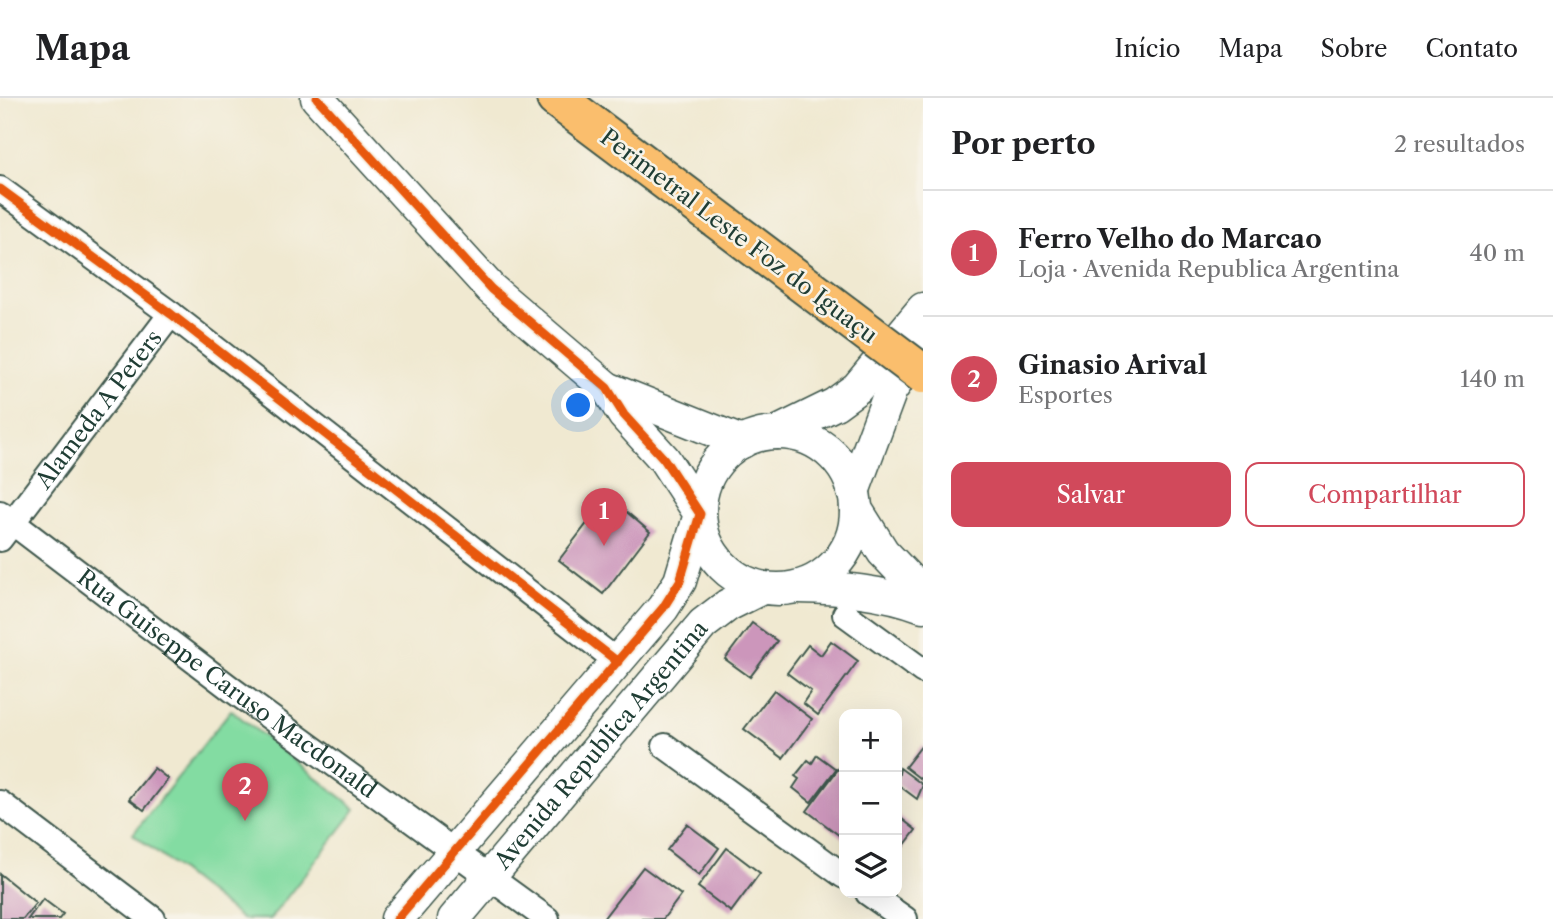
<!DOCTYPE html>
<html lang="pt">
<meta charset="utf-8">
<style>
:root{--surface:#fff;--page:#f6f6f6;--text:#202124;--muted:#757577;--line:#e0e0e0;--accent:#d1495b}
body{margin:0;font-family:"Libre Caslon Text",serif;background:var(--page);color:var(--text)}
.controls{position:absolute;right:21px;bottom:21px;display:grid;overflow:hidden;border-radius:14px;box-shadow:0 7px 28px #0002}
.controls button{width:63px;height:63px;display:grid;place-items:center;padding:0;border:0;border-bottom:2px solid var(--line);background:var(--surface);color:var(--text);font:35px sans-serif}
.you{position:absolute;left:579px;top:308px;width:24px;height:24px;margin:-18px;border:5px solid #fff;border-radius:50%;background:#1a73e8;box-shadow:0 0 0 10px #1a73e833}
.badge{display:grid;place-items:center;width:46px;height:46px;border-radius:50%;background:var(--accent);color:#fff;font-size:23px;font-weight:700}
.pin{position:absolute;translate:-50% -58px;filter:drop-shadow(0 2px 4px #0008)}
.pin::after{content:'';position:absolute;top:37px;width:24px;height:21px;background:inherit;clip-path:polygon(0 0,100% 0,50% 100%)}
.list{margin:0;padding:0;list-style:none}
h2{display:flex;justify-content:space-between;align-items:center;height:91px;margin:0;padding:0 28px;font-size:30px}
h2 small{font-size:23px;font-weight:400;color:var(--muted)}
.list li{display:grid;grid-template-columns:46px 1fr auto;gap:21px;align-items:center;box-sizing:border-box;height:126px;padding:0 28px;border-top:2px solid var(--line)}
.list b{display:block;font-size:26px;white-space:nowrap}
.list p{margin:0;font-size:23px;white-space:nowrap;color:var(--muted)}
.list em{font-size:23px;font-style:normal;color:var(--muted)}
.actions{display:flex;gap:14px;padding:21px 28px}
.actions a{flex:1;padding:16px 0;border:2px solid var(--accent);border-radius:14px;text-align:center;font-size:24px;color:var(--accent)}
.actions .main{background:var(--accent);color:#fff}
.icon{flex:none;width:38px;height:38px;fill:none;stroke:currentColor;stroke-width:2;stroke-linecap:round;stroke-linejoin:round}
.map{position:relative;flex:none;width:923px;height:821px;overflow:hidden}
header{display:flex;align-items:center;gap:42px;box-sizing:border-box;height:98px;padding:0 35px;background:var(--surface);border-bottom:2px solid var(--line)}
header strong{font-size:33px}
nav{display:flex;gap:38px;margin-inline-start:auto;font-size:24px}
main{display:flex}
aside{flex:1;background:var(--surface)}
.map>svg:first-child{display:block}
.green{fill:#83dca2;stroke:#518c6b;stroke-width:2}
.building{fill:#cc96bb}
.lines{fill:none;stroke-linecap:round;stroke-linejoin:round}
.minor-casing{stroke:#3e574c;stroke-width:28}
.tertiary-casing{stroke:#3e574c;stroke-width:35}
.trunk-casing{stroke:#3e574c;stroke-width:42}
.minor{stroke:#fff;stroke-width:24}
.tertiary{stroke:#fff;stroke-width:32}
.trunk{stroke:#fabe6d;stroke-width:38}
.trunk-bridge-casing{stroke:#3e574c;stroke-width:42;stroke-linecap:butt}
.trunk-bridge{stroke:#fabe6d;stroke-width:38}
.cycleway-casing{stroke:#f7f3e8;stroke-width:13}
.cycleway{stroke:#e8590c;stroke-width:9}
.labels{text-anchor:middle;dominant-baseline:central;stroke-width:5;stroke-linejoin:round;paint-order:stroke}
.street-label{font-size:23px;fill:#1f3d34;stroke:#f7f3e8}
</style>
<header>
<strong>Mapa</strong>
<nav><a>Início</a><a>Mapa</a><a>Sobre</a><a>Contato</a></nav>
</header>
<main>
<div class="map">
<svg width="923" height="821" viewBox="0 0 923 821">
<rect width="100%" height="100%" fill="#f7f3e8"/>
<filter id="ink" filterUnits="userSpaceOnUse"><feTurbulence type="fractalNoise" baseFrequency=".0143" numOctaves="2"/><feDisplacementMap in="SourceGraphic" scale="14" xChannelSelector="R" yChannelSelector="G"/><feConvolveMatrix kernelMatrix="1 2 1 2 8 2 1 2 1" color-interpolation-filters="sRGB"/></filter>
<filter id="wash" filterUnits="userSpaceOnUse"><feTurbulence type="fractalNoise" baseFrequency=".00686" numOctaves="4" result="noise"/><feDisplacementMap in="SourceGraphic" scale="28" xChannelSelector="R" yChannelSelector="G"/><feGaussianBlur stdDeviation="1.57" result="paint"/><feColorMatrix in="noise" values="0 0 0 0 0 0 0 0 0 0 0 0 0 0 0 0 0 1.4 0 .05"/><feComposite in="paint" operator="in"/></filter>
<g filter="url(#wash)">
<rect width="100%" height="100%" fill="#f0e9d1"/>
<path class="green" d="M231 612 356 711 270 821H242L133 736Z"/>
<g id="blocks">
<path class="building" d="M608 398 650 434 603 496 559 462Z
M752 525 777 543 750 579 725 561Z
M831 543 858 563 818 617 803 605 811 593 787 575 808 547 821 557Z
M774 592 812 621 783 660 744 631Z
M923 646V683L905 669Z
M817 657 836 671 811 704 793 690 799 681 795 678 808 662 812 665Z
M154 670 168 681 144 712 129 701Z
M839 670 844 674V741L807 713Z
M900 670 923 687 917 701 897 686Z
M897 717 916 732 897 757Z
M687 726 719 750 699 777 667 752Z
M727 750 760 775 731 814 698 789Z
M643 769 681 797 663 821H603Z
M0 776 36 805 23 821H0Z
M43 801 63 816 59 821H28Z"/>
</g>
</g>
<g filter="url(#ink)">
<use href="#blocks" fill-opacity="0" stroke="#3e574c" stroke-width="2"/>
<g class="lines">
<g class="minor-casing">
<g id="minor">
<path d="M0 91 171 216 618 564"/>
<path id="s1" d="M0 415 234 593 547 821"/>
<path id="s2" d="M0 441 171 216"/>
<path d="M845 516 923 573"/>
<path d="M665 648 844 778"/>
<path d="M0 705 153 821"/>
<path d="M868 795 905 821"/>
</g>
</g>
<g class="tertiary-casing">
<g id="tertiary">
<path d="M317 0 491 191 607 290 624 317 664 361 700 416 680 483 663 510 397 821"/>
<path d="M607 290 742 344"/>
<path d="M776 335 835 306 857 290 923 211"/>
<circle cx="778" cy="413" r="78"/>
<path d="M853 394 891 292 922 247"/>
<path d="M856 411 883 454 923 496"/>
<path d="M799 489C842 490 882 493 923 508"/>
<path id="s3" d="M454 821 703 526 728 507 762 490"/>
</g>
</g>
<g class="trunk-casing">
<path id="trunk" d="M556 0 846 218"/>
</g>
<use href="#minor" class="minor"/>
<use href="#tertiary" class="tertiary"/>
<use href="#trunk" class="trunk"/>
<g class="trunk-bridge-casing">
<path id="trunk-bridge" d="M846 218 923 276"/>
</g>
<use href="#trunk-bridge" class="trunk-bridge"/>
<g class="cycleway-casing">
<path id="cycleway" d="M317 0 491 191 607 290 624 317 664 361 700 416 680 483 663 510 397 821
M0 91 171 216 618 564"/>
</g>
<use href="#cycleway" class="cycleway"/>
</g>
</g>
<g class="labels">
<g class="street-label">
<text transform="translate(739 138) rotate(37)">Perimetral Leste Foz do Iguaçu</text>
<text stroke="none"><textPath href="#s2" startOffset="163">Alameda A Peters</textPath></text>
<text stroke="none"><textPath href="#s1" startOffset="284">Rua Guiseppe Caruso Macdonald</textPath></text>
<text stroke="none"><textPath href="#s3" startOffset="228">Avenida Republica Argentina</textPath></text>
</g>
</g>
</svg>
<div class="controls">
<button>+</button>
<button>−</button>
<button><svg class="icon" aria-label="layers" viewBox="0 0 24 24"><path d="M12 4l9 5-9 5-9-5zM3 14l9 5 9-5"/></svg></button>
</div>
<div class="you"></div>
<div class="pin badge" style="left:604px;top:448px">1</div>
<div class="pin badge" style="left:245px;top:723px">2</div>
</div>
<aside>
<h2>Por perto<small>2 resultados</small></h2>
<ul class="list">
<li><span class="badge">1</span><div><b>Ferro Velho do Marcao</b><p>Loja · Avenida Republica Argentina</p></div><em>40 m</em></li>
<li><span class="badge">2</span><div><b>Ginasio Arival</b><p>Esportes</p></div><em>140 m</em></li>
</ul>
<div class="actions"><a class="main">Salvar</a><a>Compartilhar</a></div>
</aside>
</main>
